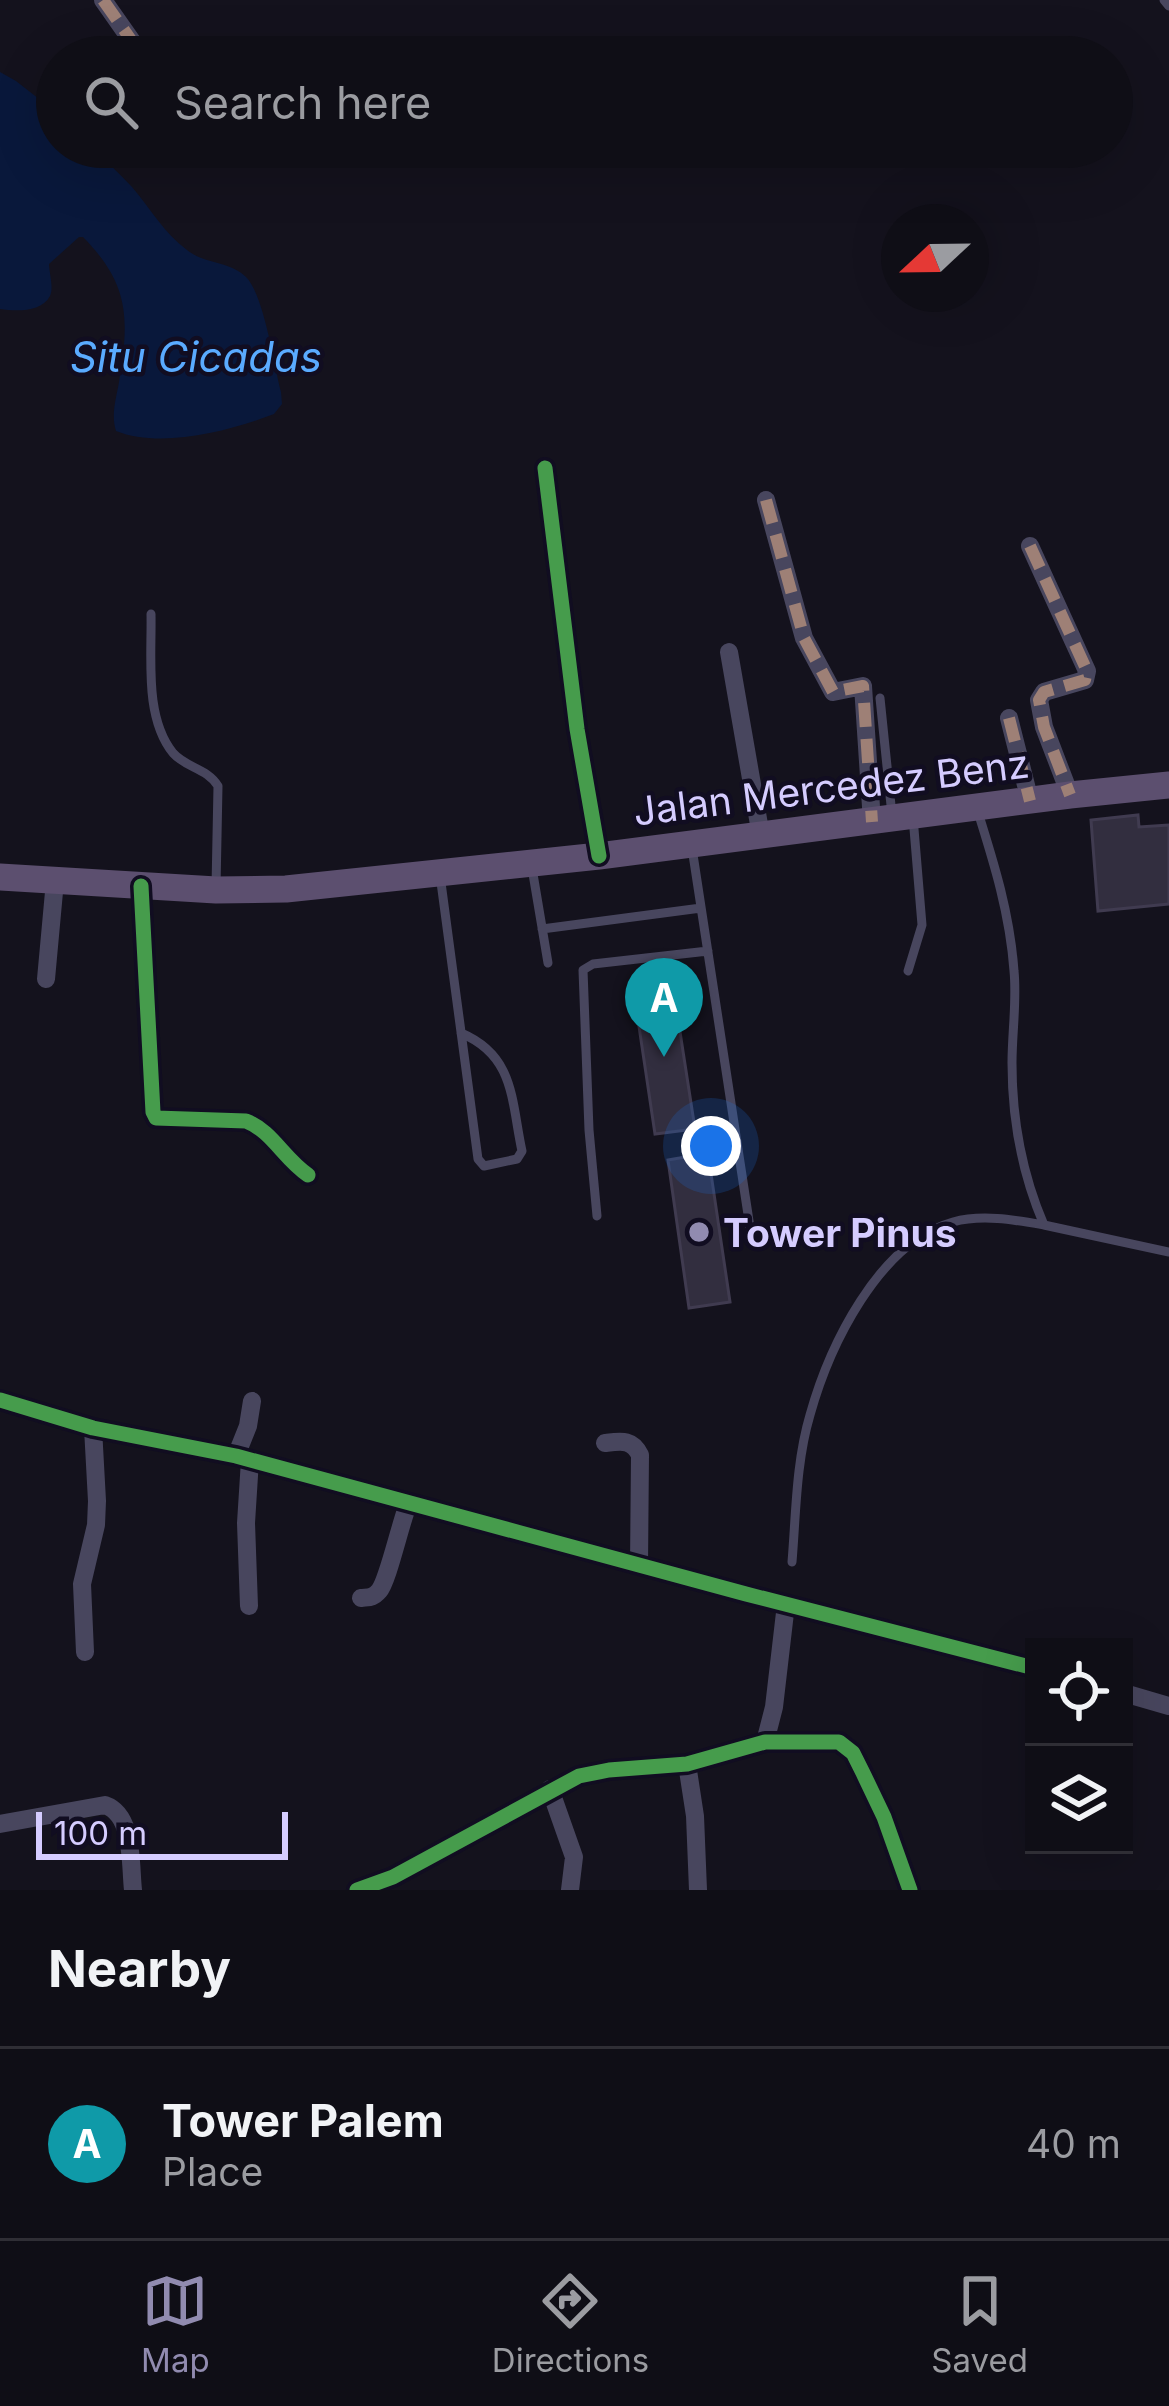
<!DOCTYPE html>
<style>
:root{--surface:#0f0e16;--page:#1d1c23;--text:#f1f3f6;--muted:#9b9ca1;--line:#2f2e35;--accent:#918bb0}
body{margin:0;font-family:Inter,sans-serif;background:var(--page);color:var(--text)}
.controls{position:absolute;right:36px;bottom:36px;display:grid;overflow:hidden;border-radius:0px;box-shadow:0 12px 48px #0002}
.controls button{width:108px;height:108px;display:grid;place-items:center;padding:0;border:0;border-bottom:3px solid var(--line);background:var(--surface);color:var(--text);font:60px sans-serif}
.compass{position:absolute;left:881px;top:204px;width:108px;height:108px;border-radius:50%;background:var(--surface);box-shadow:0 12px 48px #0002;rotate:248deg}
.scale{position:absolute;left:36px;bottom:30px;width:252px;box-sizing:border-box;padding-left:12px;border:6px solid #d5ccff;border-top:0;font-size:33px;line-height:42px;white-space:nowrap;color:#d5ccff;-webkit-text-stroke:9px #110d21;paint-order:stroke}
.you{position:absolute;left:711px;top:1146px;width:42px;height:42px;margin:-30px;border:9px solid #fff;border-radius:50%;background:#1a73e8;box-shadow:0 0 0 18px #1a73e833}
.badge{display:grid;place-items:center;width:78px;height:78px;border-radius:50%;background:var(--accent);color:#fff;font-size:39px;font-weight:700}
.pin{position:absolute;translate:-50% -99px;filter:drop-shadow(0 3px 6px #0008)}
.pin::after{content:'';position:absolute;top:63px;width:42px;height:36px;background:inherit;clip-path:polygon(0 0,100% 0,50% 100%)}
.list{margin:0;padding:0;list-style:none}
h2{display:flex;justify-content:space-between;align-items:center;height:156px;margin:0;padding:0 48px;font-size:51px}
h2 small{font-size:39px;font-weight:400;color:var(--muted)}
.list li{display:grid;grid-template-columns:78px 1fr auto;gap:36px;align-items:center;box-sizing:border-box;height:192px;padding:0 48px;border-top:3px solid var(--line)}
.list b{display:block;font-size:45px;white-space:nowrap}
.list p{margin:0;font-size:39px;white-space:nowrap;color:var(--muted)}
.list em{font-size:39px;font-style:normal;color:var(--muted)}
.icon{flex:none;width:66px;height:66px;fill:none;stroke:currentColor;stroke-width:2;stroke-linecap:round;stroke-linejoin:round}
.map{position:relative;flex:none;width:1169px;height:1890px;overflow:hidden}
.search{position:absolute;background:var(--surface);box-shadow:0 12px 48px #0002;left:36px;right:36px;top:36px;height:132px;display:flex;align-items:center;gap:30px;box-sizing:border-box;padding:0 42px;border-radius:66px;color:var(--muted);font-size:45px}
.sheet{height:348px;background:var(--surface)}
nav{display:flex;justify-content:space-around;align-items:center;box-sizing:border-box;height:168px;border-top:3px solid var(--line);background:var(--surface);font-size:33px;color:var(--muted)}
nav a{display:grid;justify-items:center;gap:6px}
nav .on{color:var(--accent)}
.map>svg:first-child{display:block}
.water{fill:#09183b}
.building{fill:#322e3f;stroke:#403b50;stroke-width:3}
.lines{fill:none;stroke-linecap:round;stroke-linejoin:round}
.lane{stroke:#48465e;stroke-width:9}
.street{stroke:#48465e;stroke-width:18}
.primary{stroke:#5c4f6f;stroke-width:27}
.quiet{stroke:#9e8076;stroke-width:12;stroke-dasharray:24 12;stroke-linecap:butt}
.cycleway-casing{stroke:#110d21;stroke-width:22}
.cycleway{stroke:#469c4c;stroke-width:15}
.poi-dot{fill:#918bb0;stroke:#110d21;stroke-width:4.5}
.labels{text-anchor:middle;dominant-baseline:central;stroke-width:9;stroke-linejoin:round;paint-order:stroke}
.street-label{font-size:39px;fill:#d5ccff;stroke:#110d21}
.poi-label{font-size:39px;font-weight:bold;fill:#d5ccff;stroke:#110d21;text-anchor:start}
.water-label{font-size:42px;font-style:italic;fill:#5aabff;stroke:#110d21}
</style>
<div class="map">
<svg width="1169" height="1890" viewBox="0 0 1169 1890">
<rect width="100%" height="100%" fill="#14121d"/>
<path class="water" d="M0 72 16 81 57 113V147H92C105 160 119 173 132 187 150 208 164 233 187 250 204 264 230 261 246 277 264 295 274 365 281 392L282 404 274 414C230 431 161 449 116 431 110 412 118 394 120 375 130 315 127 282 83 237H79L49 264C49 272 54 288 50 296 41 313 15 311 0 309Z"/>
<path class="building" d="M1138 815 1139 827 1169 825V904L1098 911 1091 820Z
M672 980 695 1129 655 1134 633 986Z
M697 1155 698 1161 709 1160 730 1302 689 1308 668 1160Z"/>
<g class="lines">
<path class="lane" d="M1164 0 1169 6
M151 614C152 657 144 717 173 753 186 768 207 768 218 786L216 887
M880 698 892 815
M977 809C994 863 1010 914 1014 971 1017 1001 1012 1032 1012 1063 1012 1118 1022 1174 1044 1225L1169 1252
M692 848 751 1234
M532 868 548 963
M440 875 478 1159 484 1166 517 1159 522 1151C511 1100 515 1056 461 1033
M542 929 701 908
M908 971 922 925 913 817
M597 1216 589 1130 583 970 593 964 708 951
M792 1562C796 1514 796 1462 810 1415 829 1347 878 1243 953 1222 982 1214 1015 1220 1044 1225"/>
<path class="street" d="M103 0 143 57
M545 468 577 729 599 856
M766 500 804 638 833 692 863 686 872 822
M1030 546 1087 671 1085 680 1044 692 1039 700 1044 727 1070 795
M729 652 761 836
M1009 718 1030 801
M141 886 153 1112 156 1118 246 1121C272 1131 284 1159 308 1175
M46 979 55 881
M0 1400 93 1428 236 1456 746 1594 1034 1668
M605 1443C622 1441 632 1439 640 1455L639 1565
M236 1456 248 1426 252 1401
M361 1598C369 1597 373 1598 379 1591 388 1581 401 1520 409 1502
M249 1606 246 1523 250 1460
M85 1652 82 1584 96 1525 97 1501 93 1428
M1124 1693 1169 1706
M765 1742 774 1707 786 1604
M687 1764 695 1816 698 1890
M550 1789 574 1857 570 1890
M0 1824 105 1805C134 1815 130 1864 133 1890
M357 1890 393 1877 579 1776 609 1770 687 1764 765 1742H839L853 1753 863 1773 884 1817 910 1890"/>
<path class="primary" d="M0 877 216 890 286 889 599 856 1070 795 1169 785"/>
<path class="quiet" d="M103 0 143 57
M766 500 804 638 833 692 863 686 872 822
M1030 546 1087 671 1085 680 1044 692 1039 700 1044 727 1070 795
M1009 718 1030 801"/>
<g class="cycleway-casing">
<path id="cycleway" d="M545 468 577 729 599 856
M141 886 153 1112 156 1118 246 1121C272 1131 284 1159 308 1175
M0 1400 93 1428 236 1456 746 1594 1034 1668
M357 1890 393 1877 579 1776 609 1770 687 1764 765 1742H839L853 1753 863 1773 884 1817 910 1890"/>
</g>
<use href="#cycleway" class="cycleway"/>
</g>
<circle class="poi-dot" cx="699" cy="1232" r="12"/>
<g class="labels">
<g class="street-label">
<text transform="translate(831 787) rotate(-7)">Jalan Mercedez Benz</text>
</g>
<g class="poi-label">
<text x="723" y="1232">Tower Pinus</text>
</g>
<g class="water-label">
<text x="196" y="356">Situ Cicadas</text>
</g>
</g>
</svg>
<div class="controls">
<button><svg class="icon" aria-label="locate" viewBox="0 0 24 24"><circle cx="12" cy="12" r="6"/><path d="M12 2v4M12 18v4M2 12h4M18 12h4"/></svg></button>
<button><svg class="icon" aria-label="layers" viewBox="0 0 24 24"><path d="M12 4l9 5-9 5-9-5zM3 14l9 5 9-5"/></svg></button>
</div>
<svg class="compass" viewBox="-18 -18 36 36"><path d="M0-13l5 13h-10z" fill="#e53935"/><path d="M0 13l5-13h-10z" fill="#9b9ca1"/></svg>
<div class="scale">100 m</div>
<div class="you"></div>
<div class="pin badge" style="left:664px;top:1057px;background:#0f9aa8">A</div>
<div class="search"><svg class="icon" aria-label="search" viewBox="0 0 24 24"><circle cx="10" cy="10" r="6"/><path d="M15 15l6 6"/></svg>Search here</div>
</div>
<section class="sheet">
<h2>Nearby<small></small></h2>
<ul class="list">
<li><span class="badge" style="background:#0f9aa8">A</span><div><b>Tower Palem</b><p>Place</p></div><em>40 m</em></li>
</ul>
</section>
<nav>
<a class="on"><svg class="icon" aria-label="map" viewBox="0 0 24 24"><path d="M3 6l6-2 6 2 6-2v14l-6 2-6-2-6 2zM9 4v14M15 6v14"/></svg>Map</a>
<a><svg class="icon" aria-label="directions" viewBox="0 0 24 24"><path d="M12 3l9 9-9 9-9-9zM9 14v-3h6M13 9l2 2-2 2"/></svg>Directions</a>
<a><svg class="icon" aria-label="saved" viewBox="0 0 24 24"><path d="M7 4h10v16l-5-4-5 4z"/></svg>Saved</a>
</nav>
